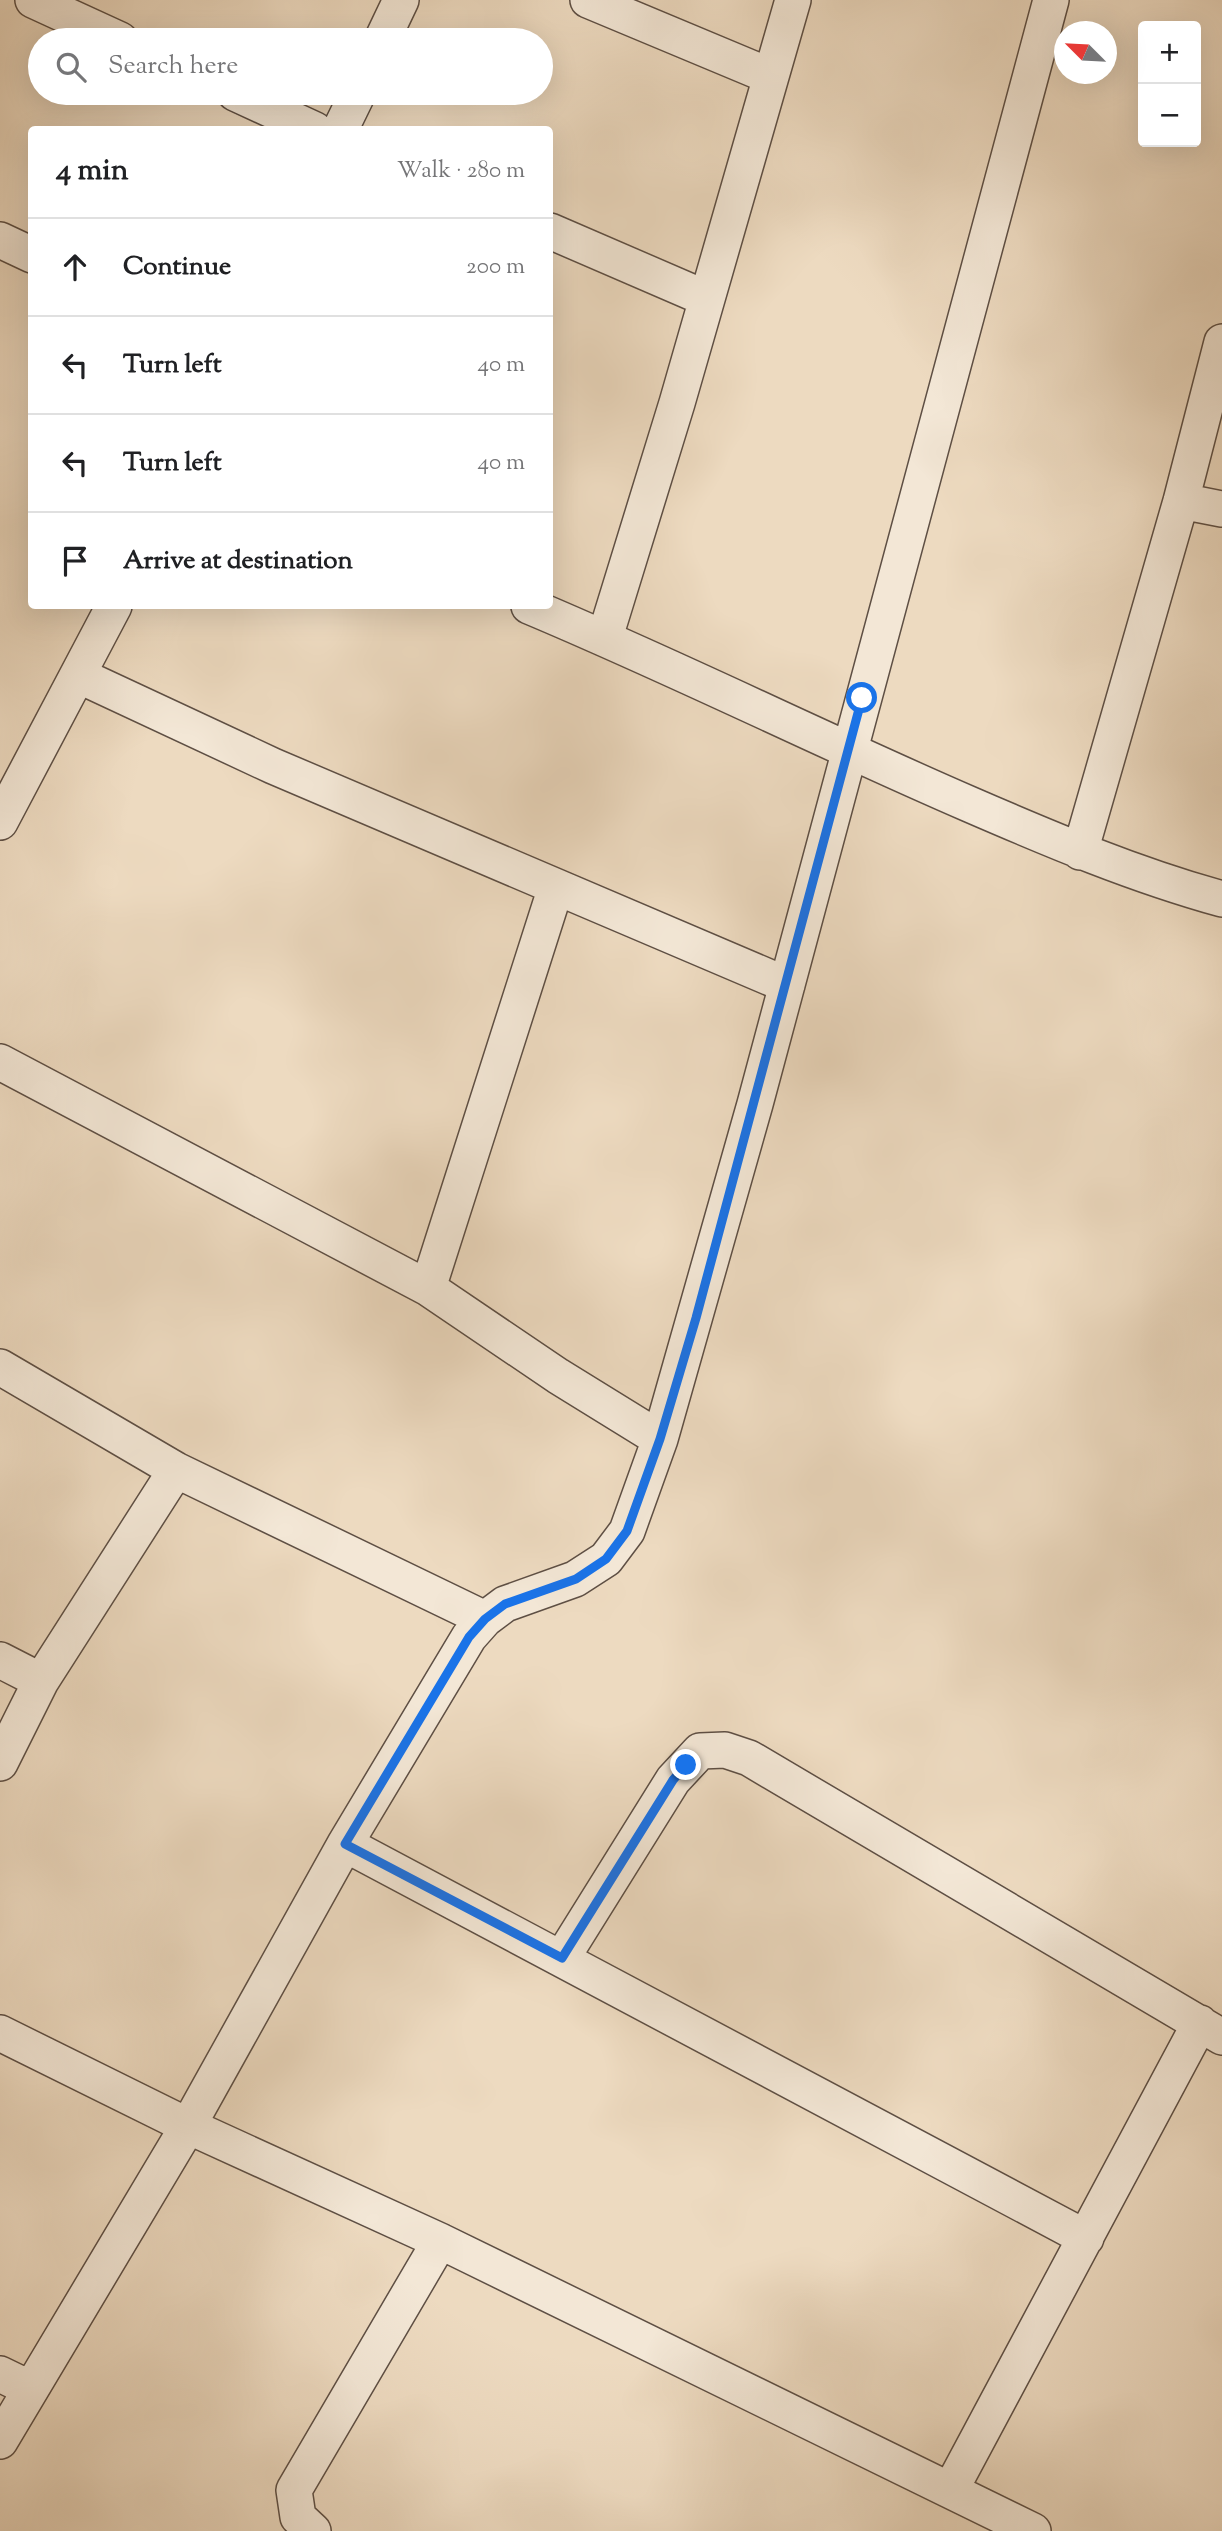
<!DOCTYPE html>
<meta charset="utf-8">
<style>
:root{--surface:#fff;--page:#f2f2f2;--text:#202124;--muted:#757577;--line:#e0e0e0}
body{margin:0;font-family:"Sorts Mill Goudy",serif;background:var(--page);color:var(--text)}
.controls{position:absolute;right:21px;top:21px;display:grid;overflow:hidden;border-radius:7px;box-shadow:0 7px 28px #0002}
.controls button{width:63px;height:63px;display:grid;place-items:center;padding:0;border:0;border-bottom:2px solid var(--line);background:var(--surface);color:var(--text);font:35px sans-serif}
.compass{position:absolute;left:1054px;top:21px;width:63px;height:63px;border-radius:50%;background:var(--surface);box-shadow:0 7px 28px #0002;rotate:294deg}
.stop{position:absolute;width:21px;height:21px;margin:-16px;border:5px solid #1a73e8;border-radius:50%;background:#fff}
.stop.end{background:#1a73e8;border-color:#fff;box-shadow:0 2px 7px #0008}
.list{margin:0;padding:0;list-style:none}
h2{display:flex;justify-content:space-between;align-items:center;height:91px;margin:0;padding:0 28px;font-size:30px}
h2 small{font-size:23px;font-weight:400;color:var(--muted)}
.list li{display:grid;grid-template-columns:46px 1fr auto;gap:21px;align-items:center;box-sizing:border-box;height:98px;padding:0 28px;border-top:2px solid var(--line)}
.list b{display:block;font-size:26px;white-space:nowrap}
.list em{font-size:23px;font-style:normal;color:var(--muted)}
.icon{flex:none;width:38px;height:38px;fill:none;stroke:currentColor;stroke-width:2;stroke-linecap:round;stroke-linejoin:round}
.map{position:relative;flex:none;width:1222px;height:2531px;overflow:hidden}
.search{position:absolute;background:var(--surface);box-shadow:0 7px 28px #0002;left:28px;top:28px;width:525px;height:77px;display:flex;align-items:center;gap:18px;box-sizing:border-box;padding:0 24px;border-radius:38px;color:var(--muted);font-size:26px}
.panel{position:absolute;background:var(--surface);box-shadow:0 7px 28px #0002;left:28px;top:126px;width:525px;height:483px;border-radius:7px}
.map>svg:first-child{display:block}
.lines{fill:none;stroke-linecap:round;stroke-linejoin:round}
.street-casing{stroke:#5e4f44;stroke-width:38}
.street{stroke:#f3e7d6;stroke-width:35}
.route{stroke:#1a73e8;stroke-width:9}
</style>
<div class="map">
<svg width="1222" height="2531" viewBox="0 0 1222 2531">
<rect width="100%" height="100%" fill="#eddac0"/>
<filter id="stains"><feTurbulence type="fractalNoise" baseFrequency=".00286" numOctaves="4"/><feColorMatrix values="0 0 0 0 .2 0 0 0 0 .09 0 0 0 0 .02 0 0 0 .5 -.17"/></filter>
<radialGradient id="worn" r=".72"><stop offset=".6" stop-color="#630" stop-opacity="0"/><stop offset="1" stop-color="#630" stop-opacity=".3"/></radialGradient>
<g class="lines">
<g class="street-casing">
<path id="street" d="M33 0 120 40
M588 0 770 76
M382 40 401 0
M235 93 315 130
M340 130 358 93
M550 231 705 298
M0 240 32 255
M1181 501 1222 509
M529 606C677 668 821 740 969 804 1052 840 1135 875 1222 899
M605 637 677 403 793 0
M80 676 273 766 787 985
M0 822 114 606
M1080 852 1181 501 1222 342
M0 1062 428 1288 558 1376 660 1439
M428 1288 556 887
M0 1367 176 1470 485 1619
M0 1660 41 1681
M0 1763 41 1681 176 1470
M345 1844 1086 2238
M562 1958 673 1780 700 1751 725 1750 749 1758 1222 2037
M0 2033 188 2126 440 2241 1033 2531
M0 2374 31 2389
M0 2441 188 2126 345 1844 469 1637 485 1619 505 1604 575 1579 606 1559 627 1531 660 1439 755 1104 1051 0
M951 2489 1200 2023
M313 2531 298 2517 294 2490 440 2241"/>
</g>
<use href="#street" class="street"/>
</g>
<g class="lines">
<path class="route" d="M686 1765 673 1780 562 1958 345 1844 469 1637 485 1619 505 1604 576 1579 606 1559 627 1531 660 1439 696 1318 862 698"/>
</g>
<rect width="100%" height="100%" filter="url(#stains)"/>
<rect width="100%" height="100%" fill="url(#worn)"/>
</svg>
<div class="controls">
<button>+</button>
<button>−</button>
</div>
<svg class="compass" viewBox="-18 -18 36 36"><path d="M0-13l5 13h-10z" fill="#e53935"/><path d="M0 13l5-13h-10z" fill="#757577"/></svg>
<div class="stop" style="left:862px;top:698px"></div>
<div class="stop end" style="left:686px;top:1765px"></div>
<div class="search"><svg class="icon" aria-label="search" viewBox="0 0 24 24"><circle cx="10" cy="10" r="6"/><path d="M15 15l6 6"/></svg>Search here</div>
<section class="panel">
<h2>4 min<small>Walk · 280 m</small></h2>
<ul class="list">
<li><svg class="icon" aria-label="ahead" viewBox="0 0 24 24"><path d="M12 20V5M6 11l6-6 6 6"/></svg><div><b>Continue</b></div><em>200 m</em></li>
<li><svg class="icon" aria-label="left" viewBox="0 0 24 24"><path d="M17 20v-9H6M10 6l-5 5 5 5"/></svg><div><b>Turn left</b></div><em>40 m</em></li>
<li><svg class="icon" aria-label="left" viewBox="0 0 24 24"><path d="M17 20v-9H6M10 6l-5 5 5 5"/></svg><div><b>Turn left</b></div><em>40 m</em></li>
<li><svg class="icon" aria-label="arrive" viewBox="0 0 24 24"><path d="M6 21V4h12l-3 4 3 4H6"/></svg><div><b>Arrive at destination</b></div></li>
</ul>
</section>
</div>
